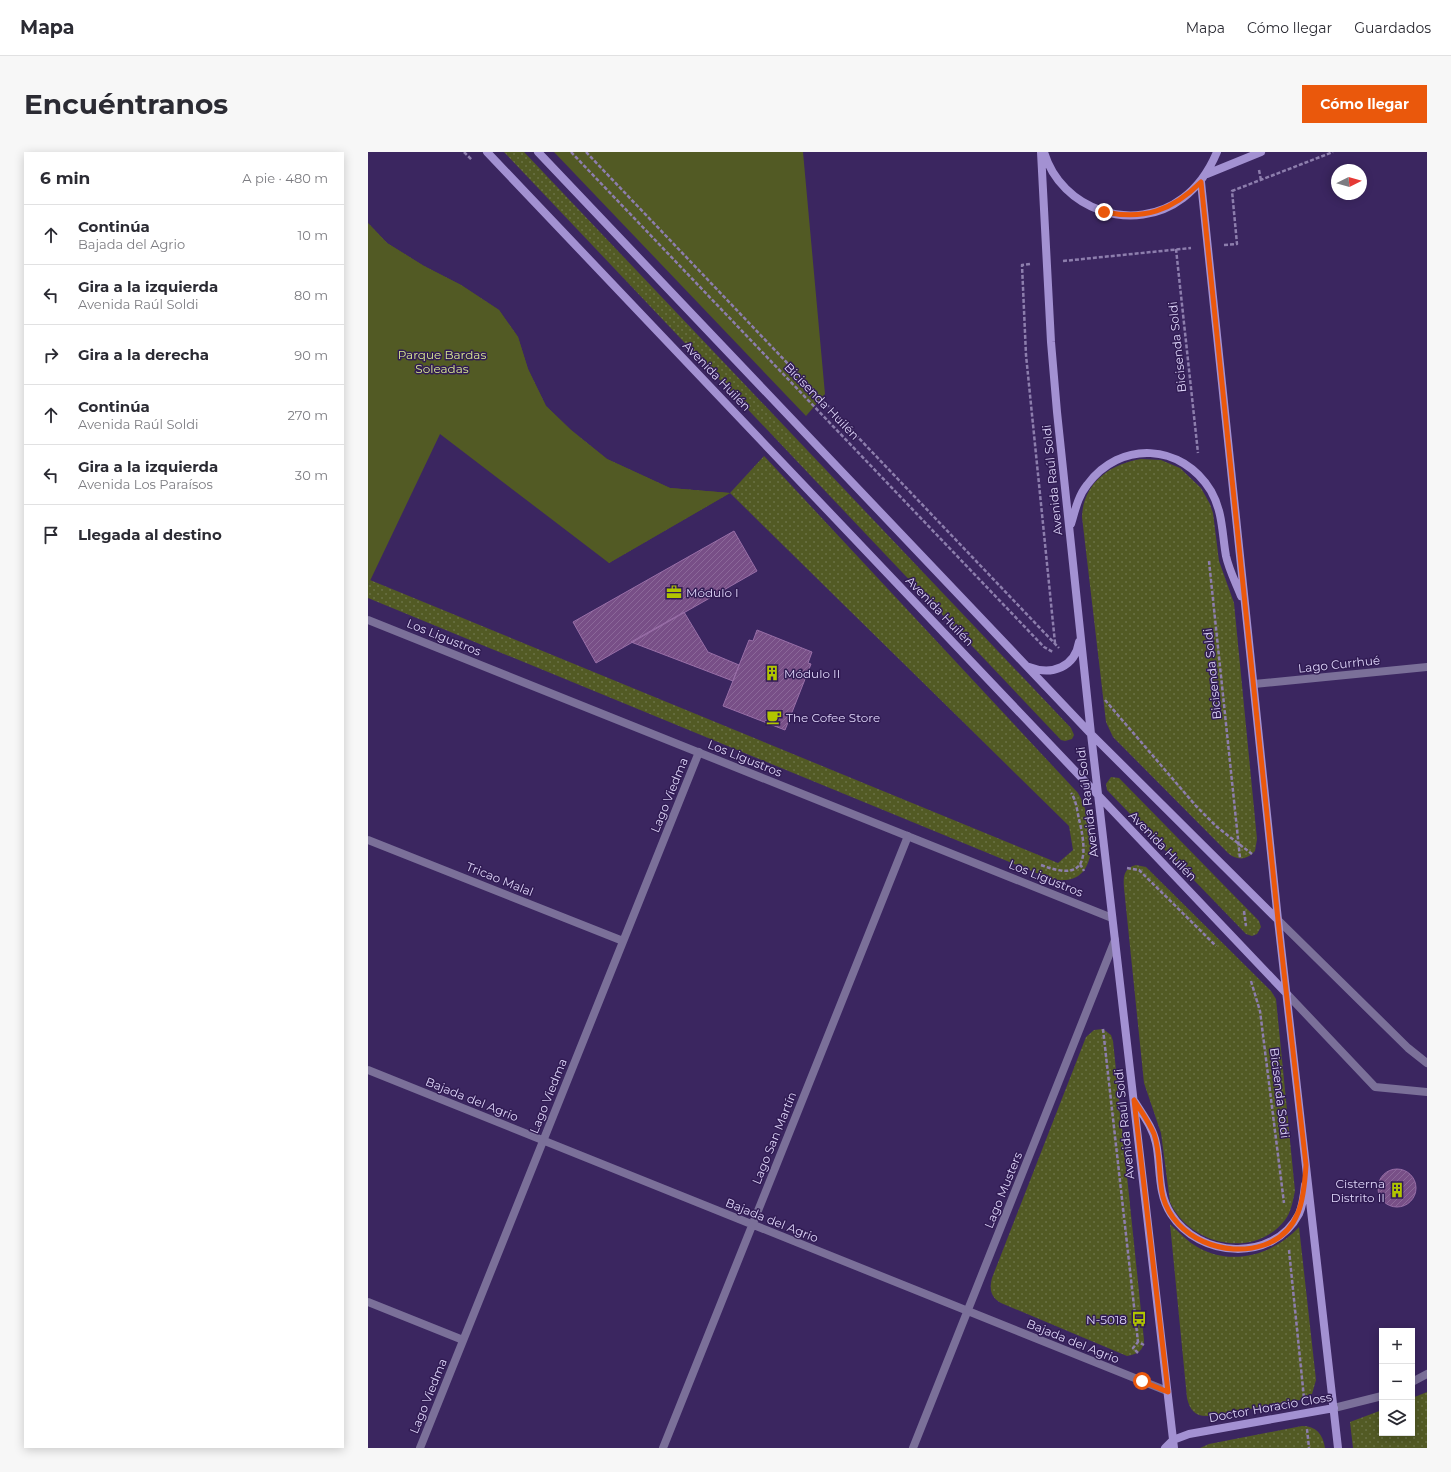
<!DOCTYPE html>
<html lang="es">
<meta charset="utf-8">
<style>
:root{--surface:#fff;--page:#f7f7f7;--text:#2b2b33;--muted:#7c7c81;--line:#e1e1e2;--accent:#ea580c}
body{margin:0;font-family:Montserrat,sans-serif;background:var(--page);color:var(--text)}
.controls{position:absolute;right:12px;bottom:12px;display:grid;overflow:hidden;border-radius:0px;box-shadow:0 2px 10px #0003}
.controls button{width:36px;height:36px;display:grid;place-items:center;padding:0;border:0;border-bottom:1px solid var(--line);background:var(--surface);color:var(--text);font:20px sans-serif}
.compass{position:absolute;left:963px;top:12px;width:36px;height:36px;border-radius:50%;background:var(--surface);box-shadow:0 2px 10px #0003;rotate:85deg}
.stop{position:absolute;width:12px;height:12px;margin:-9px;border:3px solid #ea580c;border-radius:50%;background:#fff}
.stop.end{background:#ea580c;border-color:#fff;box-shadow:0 1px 4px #0008}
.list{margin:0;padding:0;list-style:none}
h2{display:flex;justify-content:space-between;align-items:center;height:52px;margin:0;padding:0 16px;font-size:17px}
h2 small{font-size:13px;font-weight:400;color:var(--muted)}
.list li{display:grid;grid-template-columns:26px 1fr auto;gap:12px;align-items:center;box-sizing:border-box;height:60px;padding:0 16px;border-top:1px solid var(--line)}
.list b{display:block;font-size:15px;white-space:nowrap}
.list p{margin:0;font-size:13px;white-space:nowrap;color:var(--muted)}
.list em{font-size:13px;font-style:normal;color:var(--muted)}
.icon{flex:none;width:22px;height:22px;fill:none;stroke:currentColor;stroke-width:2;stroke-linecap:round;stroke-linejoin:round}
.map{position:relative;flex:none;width:1059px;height:1296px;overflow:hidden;border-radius:0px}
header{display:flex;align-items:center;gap:24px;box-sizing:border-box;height:56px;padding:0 20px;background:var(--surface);border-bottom:1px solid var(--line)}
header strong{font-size:19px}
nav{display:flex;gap:22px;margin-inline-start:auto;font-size:14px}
.intro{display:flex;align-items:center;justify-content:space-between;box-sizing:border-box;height:96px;padding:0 24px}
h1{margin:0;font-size:28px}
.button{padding:10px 18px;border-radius:0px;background:var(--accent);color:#fff;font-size:14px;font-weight:700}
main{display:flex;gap:24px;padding:0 24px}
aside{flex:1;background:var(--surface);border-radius:0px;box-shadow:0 2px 10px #0003}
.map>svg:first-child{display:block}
.grass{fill:url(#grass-dots)}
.park{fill:#525a24}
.building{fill:url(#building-hatch);stroke:#996fa8}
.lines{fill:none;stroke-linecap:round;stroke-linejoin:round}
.path{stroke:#8d7ead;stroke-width:2.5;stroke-dasharray:4 2;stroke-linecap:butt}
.street{stroke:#7b7099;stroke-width:8}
.secondary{stroke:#a391d2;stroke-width:8}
.route{stroke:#ea580c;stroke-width:5}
.labels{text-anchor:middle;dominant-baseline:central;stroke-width:3;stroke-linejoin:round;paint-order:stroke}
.street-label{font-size:12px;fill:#dfd6fa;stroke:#311c54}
.park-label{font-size:12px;fill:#dae992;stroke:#311c54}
.poi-label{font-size:12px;fill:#dfd6fa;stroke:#311c54;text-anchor:start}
</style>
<header>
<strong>Mapa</strong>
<nav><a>Mapa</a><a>Cómo llegar</a><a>Guardados</a></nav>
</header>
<div class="intro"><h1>Encuéntranos</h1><a class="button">Cómo llegar</a></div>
<main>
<aside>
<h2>6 min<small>A pie · 480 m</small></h2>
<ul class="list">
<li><svg class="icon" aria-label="ahead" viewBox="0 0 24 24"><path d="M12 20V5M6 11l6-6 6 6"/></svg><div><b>Continúa</b><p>Bajada del Agrio</p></div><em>10 m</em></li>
<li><svg class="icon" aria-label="left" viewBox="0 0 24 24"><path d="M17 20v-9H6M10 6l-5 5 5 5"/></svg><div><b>Gira a la izquierda</b><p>Avenida Raúl Soldi</p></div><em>80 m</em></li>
<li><svg class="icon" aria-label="right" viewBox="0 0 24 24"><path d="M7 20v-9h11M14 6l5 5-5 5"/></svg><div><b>Gira a la derecha</b></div><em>90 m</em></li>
<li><svg class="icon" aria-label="ahead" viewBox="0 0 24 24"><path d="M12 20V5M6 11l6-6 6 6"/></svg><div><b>Continúa</b><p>Avenida Raúl Soldi</p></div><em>270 m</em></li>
<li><svg class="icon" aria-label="left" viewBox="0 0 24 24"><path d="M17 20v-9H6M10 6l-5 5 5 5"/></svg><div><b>Gira a la izquierda</b><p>Avenida Los Paraísos</p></div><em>30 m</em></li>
<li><svg class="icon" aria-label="arrive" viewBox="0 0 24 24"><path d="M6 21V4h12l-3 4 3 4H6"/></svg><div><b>Llegada al destino</b></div></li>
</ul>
</aside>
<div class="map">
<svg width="1059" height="1296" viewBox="0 0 1059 1296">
<defs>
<pattern id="grass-dots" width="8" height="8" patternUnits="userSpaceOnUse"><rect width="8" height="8" fill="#525a24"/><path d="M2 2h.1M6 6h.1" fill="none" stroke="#6a7145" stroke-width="1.8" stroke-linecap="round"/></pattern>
<pattern id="building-hatch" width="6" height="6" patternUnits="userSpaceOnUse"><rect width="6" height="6" fill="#784f87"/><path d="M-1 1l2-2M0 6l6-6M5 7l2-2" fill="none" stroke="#8b6899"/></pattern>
</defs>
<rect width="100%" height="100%" fill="#3b2660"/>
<path class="grass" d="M136 0H156L703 576 706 583 704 587 697 589 693 588Z
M0 71 19 91 56 114 93 133 131 158 150 185 160 217 178 254 203 278 239 307 302 336 362 341 396 304 710 641C726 668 737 739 683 727L0 446V433L2 428 690 711 705 698 701 674 362 341 241 411Z
M773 307 793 308 812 316 833 336 842 352 845 361 851 409 866 451 889 687 887 699C879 708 869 709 860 701L745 585 738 570 714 365C715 331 742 312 773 307Z
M743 625 751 626 891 769 893 775 889 782 884 784 878 782 739 638 738 632Z
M768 713 778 715 781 718 903 839 908 847 927 1039C925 1048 923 1061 917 1068 886 1108 821 1093 802 1050L793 981 776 931 756 736C755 724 756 716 768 713Z
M735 877 743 883 745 889 776 1188C776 1199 769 1202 759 1204L633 1151C623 1145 621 1138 624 1126L718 885 726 878Z
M802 1072C809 1078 815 1085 823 1091 858 1116 903 1105 931 1075L948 1228 944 1242 932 1248 841 1264C828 1265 822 1259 819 1246Z
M1059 1240V1296H985L982 1270 1014 1258V1281H1044V1246Z
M934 1274C948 1274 955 1282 957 1296H832L841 1292Z"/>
<path class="park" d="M186 0H435L457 242 438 264Z
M0 71 19 91 56 114 93 133 131 158 150 185 160 217 178 254 203 278 239 307 302 336 362 341 241 411 72 282 0 433Z"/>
<path class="building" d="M366 379 389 419 228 511 205 470Z
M316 460 340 500 371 513 365 529 263 490Z
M389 478 444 500 440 511 443 512 417 578 355 554 381 488 385 489Z
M1010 1036a19 19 0 1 1 38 0a19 19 0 1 1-38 0Z"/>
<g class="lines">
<path class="path" d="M96 0 104 8
M203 0 676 495 685 500
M218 0 691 496
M891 18 893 28
M856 93 869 92 864 39 965 0
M808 97 830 301
M695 109 823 96
M662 112 654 113 658 203 687 491
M841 409 872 706
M737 548 828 654 849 675 884 702
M712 712 716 719
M673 713C717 730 720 708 712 671 709 661 709 649 703 641
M759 716 771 718 848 794
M876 759 878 774
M883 829 892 859 916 1051
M735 877 770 1190
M921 1098 936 1246
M770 1201 765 1196 770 1190 776 1193
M939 1277 941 1296"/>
<path class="street" d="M0 468 744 766
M886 532 1059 515
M0 688 255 789
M910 768 1040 896 1059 911
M919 842 1007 935 1059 940
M0 918 799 1239
M0 1150 95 1188
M1044 1230 1059 1222
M966 1256 1014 1244
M52 1296 331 600
M295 1296 540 684
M545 1296 747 788"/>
<path class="secondary" d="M119 0 919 842
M170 0 723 582 910 768
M673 0 683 190 689 260 723 582 806 1296
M676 0C693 58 766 83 815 46 831 34 841 19 849 0
M839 22 893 0
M833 30 910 768 970 1296
M703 372C707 359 710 344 719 333 752 288 814 291 843 339 855 360 854 382 858 404 861 418 868 431 873 444
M661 515C684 524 707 515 711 490
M767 950C775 963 785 976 788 991 793 1014 789 1041 803 1062 831 1106 905 1111 931 1062 935 1053 936 1043 937 1033
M797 1296 805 1288 821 1282 966 1256"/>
</g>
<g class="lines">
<path class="route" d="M736 60C776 68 804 59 833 30L910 768 938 1013C936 1046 933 1080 896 1093 857 1106 807 1087 795 1045 790 1024 793 1002 786 982 781 970 773 959 766 948L800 1240 774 1229"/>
</g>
<defs>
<g id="office-bare" transform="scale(1.2)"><path d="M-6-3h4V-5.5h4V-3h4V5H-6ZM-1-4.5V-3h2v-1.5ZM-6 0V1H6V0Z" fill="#b1c500" stroke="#311c54" stroke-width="2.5" paint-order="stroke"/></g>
<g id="building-bare" transform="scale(1.2)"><path d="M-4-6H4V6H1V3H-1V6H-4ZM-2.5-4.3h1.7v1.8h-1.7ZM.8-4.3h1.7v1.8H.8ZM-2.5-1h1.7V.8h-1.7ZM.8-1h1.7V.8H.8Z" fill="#b1c500" stroke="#311c54" stroke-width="2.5" paint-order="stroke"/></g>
<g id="cafe-bare" transform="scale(1.2)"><path d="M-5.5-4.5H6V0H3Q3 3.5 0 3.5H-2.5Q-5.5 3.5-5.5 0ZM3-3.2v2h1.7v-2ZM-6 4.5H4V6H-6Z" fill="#b1c500" stroke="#311c54" stroke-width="2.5" paint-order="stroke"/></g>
<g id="bus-bare" transform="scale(1.2)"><path d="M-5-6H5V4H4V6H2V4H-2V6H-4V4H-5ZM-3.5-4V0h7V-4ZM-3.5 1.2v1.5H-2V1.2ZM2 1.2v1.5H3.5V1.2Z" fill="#b1c500" stroke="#311c54" stroke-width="2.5" paint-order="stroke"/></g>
</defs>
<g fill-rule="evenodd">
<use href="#office-bare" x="306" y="440"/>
<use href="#building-bare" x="404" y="521"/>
<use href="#cafe-bare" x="406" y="565"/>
<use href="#building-bare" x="1029" y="1038"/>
<use href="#bus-bare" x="771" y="1167"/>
</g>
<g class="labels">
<g class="street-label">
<text transform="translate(809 195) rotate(-96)">Bicisenda Soldi</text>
<text transform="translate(349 224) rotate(46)">Avenida Huilén</text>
<text transform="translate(454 249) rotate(46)">Bicisenda Huilén</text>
<text transform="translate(684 328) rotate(-96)">Avenida Raúl Soldi</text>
<text transform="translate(572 459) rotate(46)">Avenida Huilén</text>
<text transform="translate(76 485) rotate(22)">Los Ligustros</text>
<text transform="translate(971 512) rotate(-6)">Lago Currhué</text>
<text transform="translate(844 522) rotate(-96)">Bicisenda Soldi</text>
<text transform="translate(377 606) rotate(22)">Los Ligustros</text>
<text transform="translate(301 643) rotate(-68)">Lago Viedma</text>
<text transform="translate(719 650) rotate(-97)">Avenida Raúl Soldi</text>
<text transform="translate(795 694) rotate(46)">Avenida Huilén</text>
<text transform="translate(678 726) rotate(22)">Los Ligustros</text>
<text transform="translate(132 727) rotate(22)">Tricao Malal</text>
<text transform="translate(912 941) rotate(83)">Bicisenda Soldi</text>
<text transform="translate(180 944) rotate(-68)">Lago Viedma</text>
<text transform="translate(104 947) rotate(22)">Bajada del Agrio</text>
<text transform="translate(756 972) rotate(-96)">Avenida Raúl Soldi</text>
<text transform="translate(406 986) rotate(-68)">Lago San Martín</text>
<text transform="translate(635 1038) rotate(-68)">Lago Musters</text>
<text transform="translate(404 1068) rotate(22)">Bajada del Agrio</text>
<text transform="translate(705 1189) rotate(22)">Bajada del Agrio</text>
<text transform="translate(60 1244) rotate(-68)">Lago Viedma</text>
<text transform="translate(902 1255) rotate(-10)">Doctor Horacio Closs</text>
</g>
<g class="park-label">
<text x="74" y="202">Parque Bardas<tspan x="74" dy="14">Soleadas</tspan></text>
</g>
<g class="poi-label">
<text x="318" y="440">Módulo I</text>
<text x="416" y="521">Módulo II</text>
<text x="418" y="565">The Cofee Store</text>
<text x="1017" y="1031" text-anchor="end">Cisterna<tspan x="1017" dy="14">Distrito II</tspan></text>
<text x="759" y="1167" text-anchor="end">N-5018</text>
</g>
</g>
</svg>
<div class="controls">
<button>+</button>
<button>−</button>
<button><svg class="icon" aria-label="layers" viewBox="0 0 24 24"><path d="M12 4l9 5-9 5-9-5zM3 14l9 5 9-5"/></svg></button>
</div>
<svg class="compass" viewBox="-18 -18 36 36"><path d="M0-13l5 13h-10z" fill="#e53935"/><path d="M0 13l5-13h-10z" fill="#7c7c81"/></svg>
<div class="stop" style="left:774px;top:1229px"></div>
<div class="stop end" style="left:736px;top:60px"></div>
</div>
</main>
